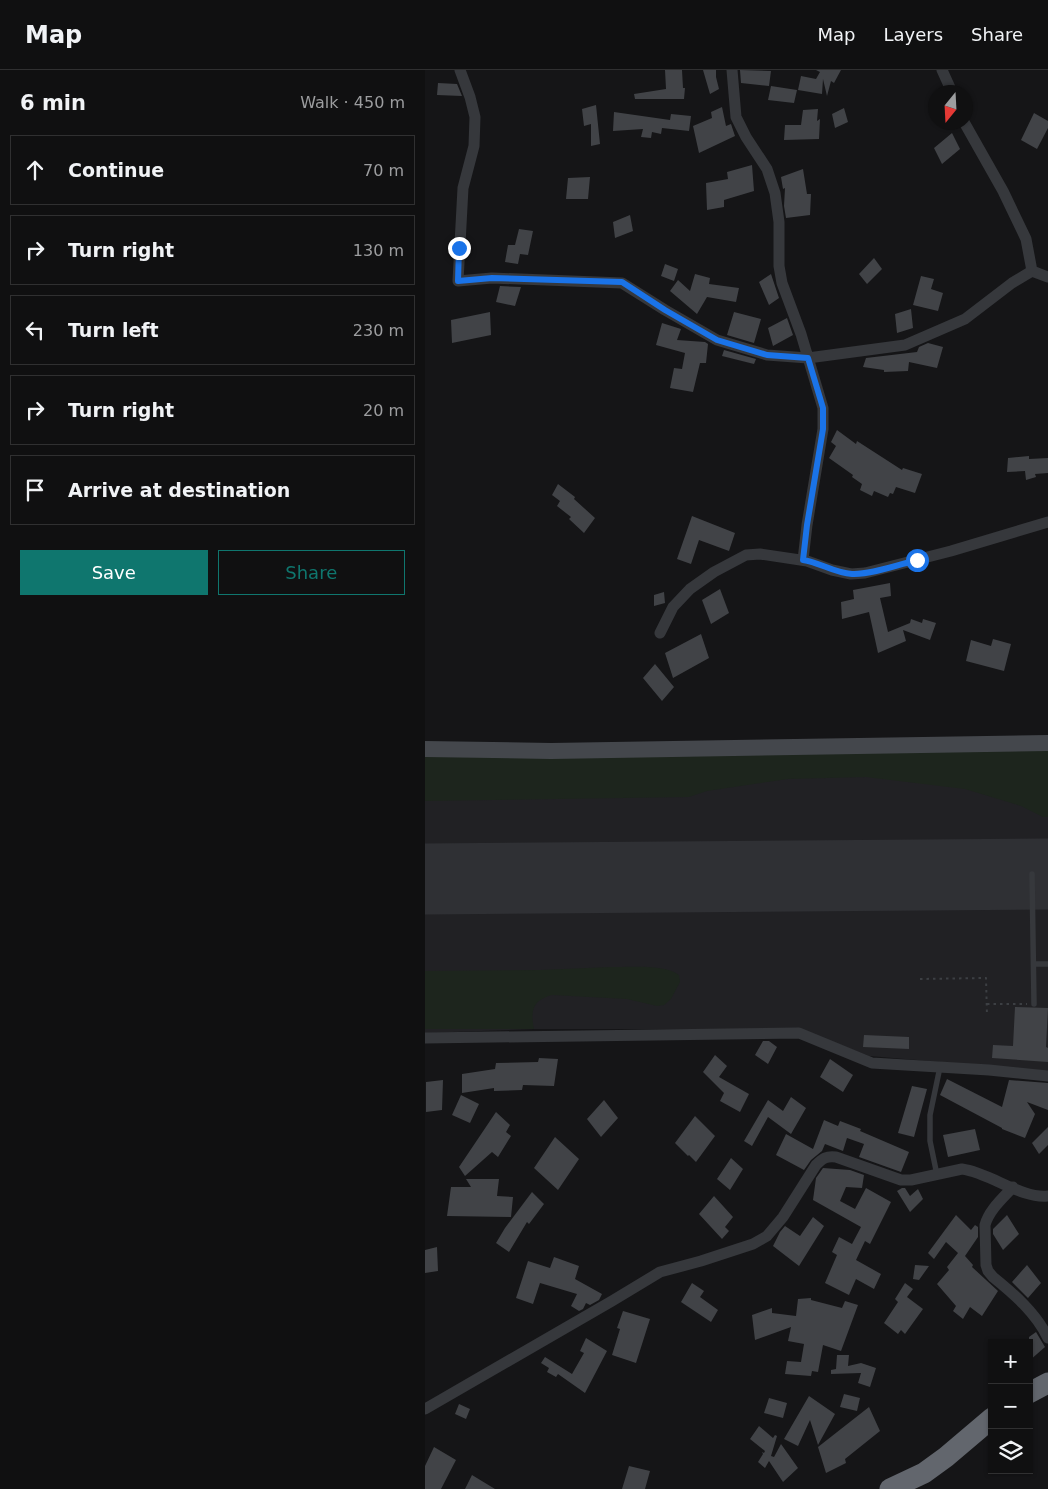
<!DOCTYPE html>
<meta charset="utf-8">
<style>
:root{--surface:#101011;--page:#19191a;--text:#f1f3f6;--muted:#9c9d9f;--line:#303031;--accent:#0f766e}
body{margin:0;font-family:"DejaVu Sans",sans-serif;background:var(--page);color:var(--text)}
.controls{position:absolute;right:15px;bottom:15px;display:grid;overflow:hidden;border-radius:0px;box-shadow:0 1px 4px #0004}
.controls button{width:45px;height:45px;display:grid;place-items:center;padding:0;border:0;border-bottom:1px solid var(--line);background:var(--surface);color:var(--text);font:25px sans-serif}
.compass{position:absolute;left:503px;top:15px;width:45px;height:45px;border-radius:50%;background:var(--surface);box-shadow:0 1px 4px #0004;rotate:198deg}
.stop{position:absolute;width:15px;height:15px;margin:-11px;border:4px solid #1a73e8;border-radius:50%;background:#fff}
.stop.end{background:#1a73e8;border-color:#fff;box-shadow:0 1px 5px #0008}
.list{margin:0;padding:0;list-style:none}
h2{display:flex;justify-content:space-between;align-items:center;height:65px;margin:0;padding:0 20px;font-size:21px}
h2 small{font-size:16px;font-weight:400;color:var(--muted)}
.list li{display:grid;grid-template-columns:32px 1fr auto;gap:15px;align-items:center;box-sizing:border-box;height:70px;margin:0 10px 10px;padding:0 10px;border:1px solid var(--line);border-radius:0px}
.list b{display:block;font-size:19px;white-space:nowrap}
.list em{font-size:16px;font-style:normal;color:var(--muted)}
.actions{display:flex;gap:10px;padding:15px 20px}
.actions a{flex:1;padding:11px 0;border:1px solid var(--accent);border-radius:0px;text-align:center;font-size:18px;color:var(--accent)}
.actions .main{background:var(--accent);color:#fff}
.icon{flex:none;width:28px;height:28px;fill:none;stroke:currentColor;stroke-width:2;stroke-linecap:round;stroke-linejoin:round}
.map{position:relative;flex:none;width:623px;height:1419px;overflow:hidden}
header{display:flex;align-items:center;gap:30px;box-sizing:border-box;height:70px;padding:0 25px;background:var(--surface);border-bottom:1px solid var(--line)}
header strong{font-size:24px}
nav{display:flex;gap:28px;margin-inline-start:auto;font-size:18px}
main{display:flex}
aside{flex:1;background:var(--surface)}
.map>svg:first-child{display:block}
.built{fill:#212124}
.green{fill:#1d251d}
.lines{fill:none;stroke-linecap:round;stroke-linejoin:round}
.runway{stroke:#2f3034;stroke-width:71}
.building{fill:#414347}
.path{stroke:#3c3f43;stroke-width:2;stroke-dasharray:2.5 4;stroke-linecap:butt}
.lane{stroke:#36383c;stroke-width:5.5}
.street{stroke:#36383c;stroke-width:11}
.secondary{stroke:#44474c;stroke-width:16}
.highway{stroke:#62666d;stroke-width:21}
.route{stroke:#1a73e8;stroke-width:6}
</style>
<header>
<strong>Map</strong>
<nav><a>Map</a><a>Layers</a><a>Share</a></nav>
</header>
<main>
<aside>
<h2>6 min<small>Walk · 450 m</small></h2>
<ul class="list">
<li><svg class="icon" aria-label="ahead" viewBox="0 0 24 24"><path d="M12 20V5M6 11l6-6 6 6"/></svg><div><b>Continue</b></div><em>70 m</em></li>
<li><svg class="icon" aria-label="right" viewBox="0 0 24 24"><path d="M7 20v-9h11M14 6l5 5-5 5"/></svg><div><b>Turn right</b></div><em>130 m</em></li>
<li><svg class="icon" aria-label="left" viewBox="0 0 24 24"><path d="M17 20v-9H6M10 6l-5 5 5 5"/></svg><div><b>Turn left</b></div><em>230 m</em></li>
<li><svg class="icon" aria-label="right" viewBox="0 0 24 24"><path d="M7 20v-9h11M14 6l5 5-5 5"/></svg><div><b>Turn right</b></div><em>20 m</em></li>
<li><svg class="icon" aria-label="arrive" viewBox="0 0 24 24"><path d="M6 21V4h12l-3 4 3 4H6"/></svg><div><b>Arrive at destination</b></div></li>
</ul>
<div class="actions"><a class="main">Save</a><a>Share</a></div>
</aside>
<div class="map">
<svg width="623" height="1419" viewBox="0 0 623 1419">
<rect width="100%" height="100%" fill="#151517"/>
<path class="built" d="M623 679V1001L444 986 375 959H109L0 963V683Z"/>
<path class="green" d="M623 679V747H618L596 736 540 719 441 707 363 709 282 721 264 727 0 731V683Z
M186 897C203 897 241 894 254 905L255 912 246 929 239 935 232 936 202 929 127 925C108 930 105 940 109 959H0V901L115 900Z"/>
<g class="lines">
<path class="runway" d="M0 809 623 804"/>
</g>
<path class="building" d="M240 0H257L258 18H260L259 29H210L209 24 241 19Z
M278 0H291V7L294 19 285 24Z
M315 0 346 1 344 16 316 13Z
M391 0H416L409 13 406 11 402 26 398 9 397 24 373 20 376 6 391 9 395 2Z
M13 13 32 14 37 26 12 25Z
M346 16 372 20 369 33 343 30Z
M171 35 175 74 166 76V54L159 56 157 39Z
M297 37 301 56 306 54 310 66 274 83 268 56 287 48 286 42Z
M419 38 423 52 410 58 407 44Z
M393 39 392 51 395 49 394 69 359 70 360 55H376L378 40Z
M189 42 245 50 246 44 266 46 264 61 237 58 236 64 227 62 226 68 216 67 218 59 188 61Z
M609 43 623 51V58L612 79 596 70Z
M527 63 535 79 517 94 509 78Z
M327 95 329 121 299 130V137L282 140 281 113 303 109 302 102Z
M378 99 382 124H386L385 145 361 148 359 136 360 118 358 119 356 107Z
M165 107 163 129H141L143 108Z
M205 145 208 161 190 168 188 152Z
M94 159 108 161 103 185 95 184 93 194 80 192 83 175H90Z
M449 188 457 199 442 214 434 204Z
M240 194 253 199 249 211 236 206Z
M270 204 285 208 284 214 314 218 311 232 282 227 272 244 245 221 253 210 265 221Z
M346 204 354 228 344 235 334 212Z
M496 206 509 209 506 219 518 223 513 241 488 235Z
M75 216 96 217 90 236 71 232Z
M486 239 488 258 472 263 470 244Z
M65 242 66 265 27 273 26 250Z
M309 242 336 249 329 273 302 265Z
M362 248 368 265 348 276 343 258Z
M237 253 256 259 252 270 280 272 283 274 281 293H275L268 322 245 318 249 298 257 299 260 283 231 275Z
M503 273 518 277 512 298 484 292 483 301 459 302V300L438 297 441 288 492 282 494 277Z
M299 280 331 289 329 294 297 286Z
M412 360 431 374 432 371 477 400 478 398 497 404 490 423 471 417 468 424 465 423 463 427 449 421 447 426 435 420 437 414 427 407 428 405 404 388 411 376 406 372Z
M604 386V389L623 388V403L610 404 611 407 601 410 600 401 582 402 583 388Z
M133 414 150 427 149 429 170 448 159 463 144 449 146 447 132 436 135 431 127 425Z
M267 446 310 463 304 481 274 470 266 494 252 489Z
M465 513 466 526 455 528 463 562 485 553 486 549 497 553 498 549 511 553 505 570 478 560 481 571 453 583 444 542 417 549 416 532 429 529 428 520Z
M295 519 304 543 286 554 277 530Z
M239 522 240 533 229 536V525Z
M276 564 284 588 248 608 240 583Z
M568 569 586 574 579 601 541 591 546 570 566 576Z
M230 594 249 617 237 631 218 608Z
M590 937 623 938 621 977 623 978V992L567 988 568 975 588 976Z
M439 965 484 967V979L438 977Z
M338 971H344L352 977 343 994 330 985Z
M290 985 302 996 294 1007 324 1024 315 1042 295 1031 299 1023 278 1002Z
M114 988 133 989 129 1016 98 1015 97 1020 69 1021V1018L37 1023V1004L70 999 71 993 113 992Z
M405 989 428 1005 418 1022 395 1007Z
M522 1009 577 1037 584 1010 623 1013V1040L602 1032 610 1044 600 1068 577 1059V1058L515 1025Z
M18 1010 17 1040 1 1042V1012Z
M487 1016 502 1019 489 1067 473 1063Z
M36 1025 54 1034 45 1053 27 1045Z
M366 1027 381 1038 366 1064 343 1047 327 1076 319 1071 343 1030 358 1041Z
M179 1030 193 1048 176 1067 162 1049Z
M71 1042 85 1055 81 1062 86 1066 73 1087 67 1082 40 1106 34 1097Z
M270 1046 290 1066 271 1092 264 1085 263 1086 250 1073Z
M399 1050 413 1056 415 1051 436 1059 435 1061 484 1082 476 1102 434 1087 439 1074 422 1068 418 1081 400 1074 397 1081 386 1090 379 1100 351 1085 361 1064 388 1079Z
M623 1057V1075L614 1084 607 1073Z
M550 1059 555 1080 523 1087 518 1065Z
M130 1067 154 1089 133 1120 109 1098Z
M306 1088 318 1099 305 1120 292 1109Z
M398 1098 425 1100 439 1105 437 1118 421 1117 415 1131 430 1139 441 1118 466 1132 445 1174 440 1171 431 1190 456 1204 449 1219 431 1209 424 1225 400 1213 412 1185 407 1182 414 1167 427 1174 436 1157 388 1130 391 1108Z
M41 1109H74L72 1126 88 1127 86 1147 22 1146 26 1117H46Z
M477 1118H480L485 1126 493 1119 498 1129 485 1142 472 1121Z
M107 1122 119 1134 104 1154 102 1152 84 1182 71 1173 80 1158Z
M289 1126 308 1147 300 1157 304 1161 297 1169 274 1144Z
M531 1145 546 1160 550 1155 553 1157V1167L540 1186 548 1195 547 1197 573 1221 557 1246 545 1237 538 1249 528 1241 531 1236 512 1214 524 1200 522 1197 533 1183 521 1172 509 1189 503 1183Z
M582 1145 594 1164 578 1180 568 1164V1159Z
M388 1147 399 1156 374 1196 348 1176 355 1162 360 1156 375 1166Z
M12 1177 13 1201 0 1203V1180Z
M129 1187 154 1196 150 1209 177 1224 174 1230 165 1235 161 1233 158 1239 154 1241 146 1236 152 1224 115 1213 108 1234 91 1228 103 1191 125 1198Z
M490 1195 504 1196 494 1210 488 1209Z
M602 1195 616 1213 603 1228 587 1212Z
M267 1213 279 1221 275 1227 293 1240 286 1252 256 1232Z
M480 1213 488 1219 482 1227 498 1239 480 1264 476 1260 473 1264 459 1253 473 1232 470 1229Z
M386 1228V1230L417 1238 420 1231 433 1235 416 1281 398 1275 393 1302 387 1301 386 1306 360 1304 362 1291 376 1292 379 1274 363 1271 366 1257 330 1270 327 1245 347 1238V1243L371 1246 373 1229Z
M198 1241 225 1249 211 1293 187 1285 195 1259 192 1258Z
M611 1262 620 1277 604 1291V1267Z
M161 1268 182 1281 160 1323 133 1304 131 1307 122 1302 124 1298 116 1293 120 1287 147 1304 159 1283 155 1281Z
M412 1285H424L423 1296 436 1293 451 1298 445 1317 433 1313 436 1303 406 1304V1300L411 1299Z
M419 1324 435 1328 432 1341 415 1337Z
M384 1326 410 1344 393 1375 385 1350 373 1376 359 1369Z
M344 1328 362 1333 358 1348 339 1343Z
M34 1334 45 1339 41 1349 30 1344Z
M444 1337 455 1361 420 1389 421 1393 401 1403 393 1377Z
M334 1356 348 1368 350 1365 352 1366 346 1386 349 1387 356 1374 373 1398 358 1412 344 1391 340 1398 333 1392 338 1384 337 1382 339 1383 340 1381 325 1369Z
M9 1377 31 1390 16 1419H0V1396Z
M204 1396 225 1401 220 1419H197Z
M47 1405 70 1419H40Z"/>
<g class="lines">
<path class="path" d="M495 909 561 908 562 946
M562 934H602"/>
<path class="lane" d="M607 804 609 934
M609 894H623
M512 1105 505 1071V1045L515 997"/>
<path class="street" d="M35 0 45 27 50 47 49 76 38 118 33 211 67 208 197 213 240 240 292 270 342 285 383 288 480 275 540 249 587 213 607 201 623 207
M307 0 311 47 321 67 342 99 350 123 354 152V196L357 213 376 264 398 338V359L382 455 378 490
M517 0 527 22
M539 52 578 121 601 169 607 201
M235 563 248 537 265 519 289 502 321 485 335 484 382 491 407 500 426 504 440 503 526 481 623 452
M0 968 374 963 447 993 564 1000 623 1006
M588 1117C578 1128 564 1140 560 1155L561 1195 563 1201 568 1207C589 1224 611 1243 623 1268
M0 1339 187 1231 235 1202 276 1191 328 1174 342 1166 358 1147 391 1095C398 1088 401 1086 411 1087L476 1110H486L537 1099C566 1103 596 1129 623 1126"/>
<path class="secondary" d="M0 679 126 681 623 673"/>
<path class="highway" d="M604 1323 623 1313
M465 1419 499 1403 521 1387 567 1348"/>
</g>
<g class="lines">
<path class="route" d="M34 178 33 211 67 208 197 212 240 240 292 270 342 285 383 288 398 338V359L382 455 378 490C394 492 409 503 427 504 445 505 473 495 492 490"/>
</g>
</svg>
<div class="controls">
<button>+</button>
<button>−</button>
<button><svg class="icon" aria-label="layers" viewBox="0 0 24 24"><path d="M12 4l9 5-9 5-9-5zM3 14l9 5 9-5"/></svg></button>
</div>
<svg class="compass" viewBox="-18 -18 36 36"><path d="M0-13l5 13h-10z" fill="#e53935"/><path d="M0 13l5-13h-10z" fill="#9c9d9f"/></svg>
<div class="stop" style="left:492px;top:490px"></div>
<div class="stop end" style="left:34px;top:178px"></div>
</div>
</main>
